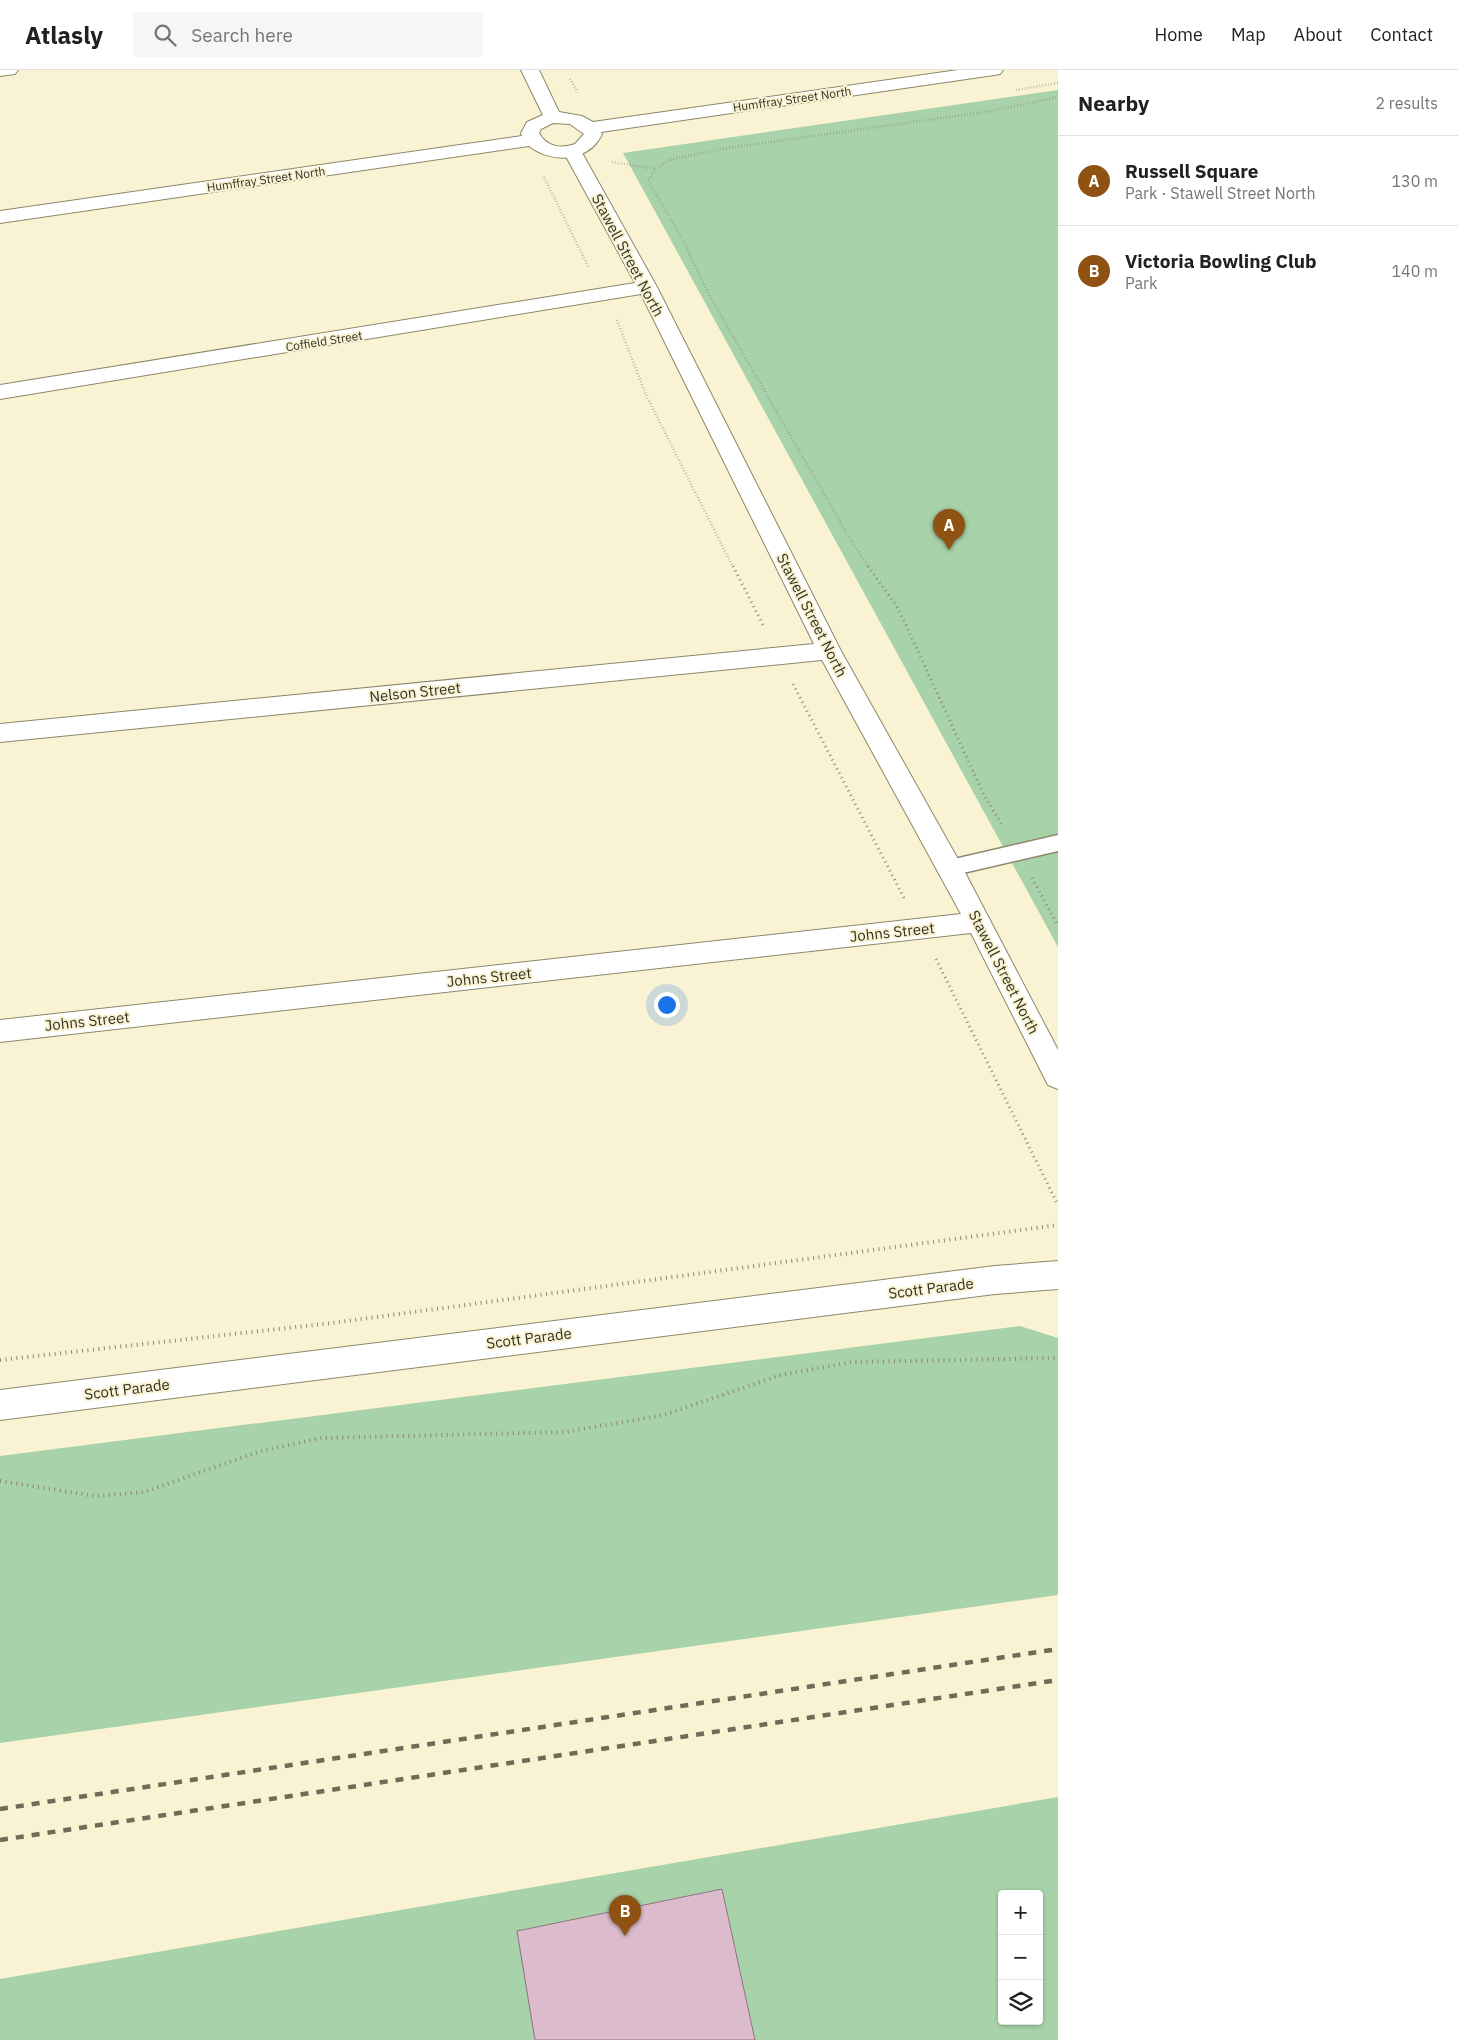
<!DOCTYPE html>
<meta charset="utf-8">
<style>
:root{--surface:#fff;--page:#f6f6f6;--text:#202124;--muted:#757577;--line:#e0e0e0;--accent:#8f5213}
body{margin:0;font-family:"IBM Plex Sans",sans-serif;background:var(--page);color:var(--text)}
.controls{position:absolute;right:15px;bottom:15px;display:grid;overflow:hidden;border-radius:5px;box-shadow:0 1px 4px #0004}
.controls button{width:45px;height:45px;display:grid;place-items:center;padding:0;border:0;border-bottom:1px solid var(--line);background:var(--surface);color:var(--text);font:25px sans-serif}
.you{position:absolute;left:666px;top:934px;width:18px;height:18px;margin:-12px;border:4px solid #fff;border-radius:50%;background:#1a73e8;box-shadow:0 0 0 8px #1a73e833}
.badge{display:grid;place-items:center;width:32px;height:32px;border-radius:50%;background:var(--accent);color:#fff;font-size:16px;font-weight:700}
.pin{position:absolute;translate:-50% -41px;filter:drop-shadow(0 1px 2px #0008)}
.pin::after{content:'';position:absolute;top:26px;width:18px;height:15px;background:inherit;clip-path:polygon(0 0,100% 0,50% 100%)}
.list{margin:0;padding:0;list-style:none}
h2{display:flex;justify-content:space-between;align-items:center;height:65px;margin:0;padding:0 20px;font-size:21px}
h2 small{font-size:16px;font-weight:400;color:var(--muted)}
.list li{display:grid;grid-template-columns:32px 1fr auto;gap:15px;align-items:center;box-sizing:border-box;height:90px;padding:0 20px;border-top:1px solid var(--line)}
.list b{display:block;font-size:19px;white-space:nowrap}
.list p{margin:0;font-size:16px;white-space:nowrap;color:var(--muted)}
.list em{font-size:16px;font-style:normal;color:var(--muted)}
.icon{flex:none;width:28px;height:28px;fill:none;stroke:currentColor;stroke-width:2;stroke-linecap:round;stroke-linejoin:round}
.map{position:relative;flex:none;width:1058px;height:1970px;overflow:hidden}
header{display:flex;align-items:center;gap:30px;box-sizing:border-box;height:70px;padding:0 25px;background:var(--surface);border-bottom:1px solid var(--line)}
header strong{font-size:24px}
nav{display:flex;gap:28px;margin-inline-start:auto;font-size:18px}
.search{width:350px;height:45px;background:var(--page);display:flex;align-items:center;gap:12px;box-sizing:border-box;padding:0 18px;border-radius:5px;color:var(--muted);font-size:19px}
main{display:flex}
aside{flex:1;background:var(--surface)}
.map>svg:first-child{display:block}
.green{fill:#a8d2a9;fill-rule:evenodd}
.building{fill:#dcbccc;stroke:#8f7281}
.lines{fill:none;stroke-linecap:round;stroke-linejoin:round}
.service-casing{stroke:#8d876a;stroke-width:3}
.minor-casing{stroke:#8d876a;stroke-width:2}
.tertiary-casing{stroke:#8d876a;stroke-width:2}
.path-far2{stroke:#8d8973;stroke-width:2.5;stroke-dasharray:0.5 2.5;stroke-linecap:butt}
.path-far1{stroke:#8d8973;stroke-width:3;stroke-dasharray:1 4;stroke-linecap:butt}
.path{stroke:#8d8973;stroke-width:4;stroke-dasharray:1 4.5;stroke-linecap:butt}
.service{fill:#fff;fill-rule:evenodd}
.minor{fill:#fff;fill-rule:evenodd}
.tertiary{fill:#fff;fill-rule:evenodd}
.rail{stroke:#6e6b59;stroke-width:4.5;stroke-dasharray:8 8;stroke-linecap:butt}
.labels{text-anchor:middle;dominant-baseline:central;stroke-width:4;stroke-linejoin:round;paint-order:stroke}
.far-street-label{font-size:12px;fill:#343225;stroke:#f9f3d3}
.street-label{font-size:15px;fill:#343225;stroke:#f9f3d3}
</style>
<header>
<strong>Atlasly</strong>
<div class="search"><svg class="icon" aria-label="search" viewBox="0 0 24 24"><circle cx="10" cy="10" r="6"/><path d="M15 15l6 6"/></svg>Search here</div>
<nav><a>Home</a><a>Map</a><a>About</a><a>Contact</a></nav>
</header>
<main>
<div class="map">
<svg width="1058" height="1970" viewBox="0 0 1058 1970">
<rect width="100%" height="100%" fill="#f9f3d3"/>
<path class="green" d="M1058 20V877L623 83Z
M1020 1256 1058 1268V1525L0 1673V1386Z
M1058 1727V1970H0V1909ZM1002 1824H1039V1951H1002Z"/>
<path class="building" d="M722 1819 755 1970H535L517 1861Z"/>
<g class="lines">
<g class="service-casing">
<path id="service" d="M1058 765V781L950 806 943 804 940 798 943 792 950 790Z"/>
</g>
<g class="minor-casing">
<path id="minor" d="M0 0H18L15 4 0 6Z
M572 76 578 77 581 81 657 217 841 581 959 791 1058 980V1019L1048 1015 971 863 0 972V950L961 844 822 590 0 672V654L814 574 641 224 0 329V315L635 213 563 81 566 77Z
M1058 1191V1219L995 1224 0 1350V1320L995 1196Z"/>
</g>
<g class="tertiary-casing">
<path id="tertiary" d="M521 0H539L559 42 582 46 593 52 958 0H1003L1000 4 994 5 601 62 602 64C589 92 552 94 529 76L0 153V141L522 66 521 63 527 52 543 45ZM553 53 570 54 584 64 575 74C562 79 546 77 539 63L541 59Z"/>
</g>
<path class="path-far2" d="M570 9 578 23
M1016 20 1058 13
M612 92 656 99
M544 107 589 198
M617 250 646 325 733 497
M869 497 853 474 708 223 682 168 648 111 656 99 669 90 721 79 991 41 1058 27"/>
<path class="path-far1" d="M733 496 764 557
M868 496 898 538 983 723 1002 755
M793 614 904 828
M1032 808 1058 856
M936 889 1058 1135"/>
<path class="path" d="M0 1290 332 1253 1058 1155
M0 1411 95 1426 144 1422 261 1381 321 1368 565 1362 664 1345 781 1305 852 1292 1058 1288"/>
<use href="#service" class="service"/>
<use href="#minor" class="minor"/>
<use href="#tertiary" class="tertiary"/>
<path class="rail" d="M0 1739 1058 1579
M0 1770 1058 1610"/>
</g>
<g class="labels">
<g class="far-street-label">
<text transform="translate(792 29) rotate(-8)">Humffray Street North</text>
<text transform="translate(266 109) rotate(-8)">Humffray Street North</text>
<text transform="translate(324 271) rotate(-9)">Coffield Street</text>
</g>
<g class="street-label">
<text transform="translate(628 185) rotate(62)">Stawell Street North</text>
<text transform="translate(812 545) rotate(63)">Stawell Street North</text>
<text transform="translate(415 622) rotate(-6)">Nelson Street</text>
<text transform="translate(892 862) rotate(-6)">Johns Street</text>
<text transform="translate(1004 902) rotate(63)">Stawell Street North</text>
<text transform="translate(489 907) rotate(-6)">Johns Street</text>
<text transform="translate(87 951) rotate(-6)">Johns Street</text>
<text transform="translate(931 1218) rotate(-7)">Scott Parade</text>
<text transform="translate(529 1268) rotate(-7)">Scott Parade</text>
<text transform="translate(127 1319) rotate(-7)">Scott Parade</text>
</g>
</g>
</svg>
<div class="controls">
<button>+</button>
<button>−</button>
<button><svg class="icon" aria-label="layers" viewBox="0 0 24 24"><path d="M12 4l9 5-9 5-9-5zM3 14l9 5 9-5"/></svg></button>
</div>
<div class="you"></div>
<div class="pin badge" style="left:949px;top:480px">A</div>
<div class="pin badge" style="left:625px;top:1866px">B</div>
</div>
<aside>
<h2>Nearby<small>2 results</small></h2>
<ul class="list">
<li><span class="badge">A</span><div><b>Russell Square</b><p>Park · Stawell Street North</p></div><em>130 m</em></li>
<li><span class="badge">B</span><div><b>Victoria Bowling Club</b><p>Park</p></div><em>140 m</em></li>
</ul>
</aside>
</main>
